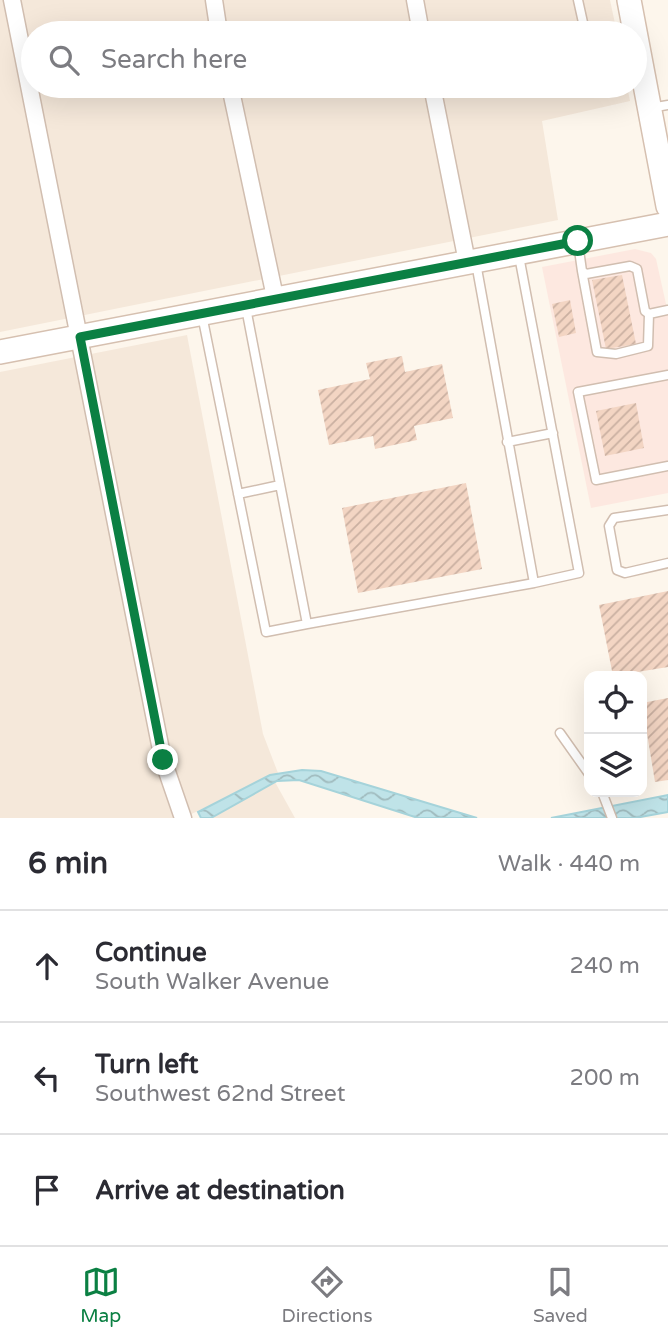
<!DOCTYPE html>
<meta charset="utf-8">
<style>
:root{--surface:#fff;--page:#f2f2f3;--text:#2b2b33;--muted:#7c7c81;--line:#e1e1e2;--accent:#0b8043}
body{margin:0;font-family:"Varela Round",sans-serif;background:var(--page);color:var(--text)}
.controls{position:absolute;right:21px;bottom:21px;display:grid;overflow:hidden;border-radius:14px;box-shadow:0 7px 28px #0002}
.controls button{width:63px;height:63px;display:grid;place-items:center;padding:0;border:0;border-bottom:2px solid var(--line);background:var(--surface);color:var(--text);font:35px sans-serif}
.stop{position:absolute;width:21px;height:21px;margin:-16px;border:5px solid #0b8043;border-radius:50%;background:#fff}
.stop.end{background:#0b8043;border-color:#fff;box-shadow:0 2px 7px #0008}
.list{margin:0;padding:0;list-style:none}
h2{display:flex;justify-content:space-between;align-items:center;height:91px;margin:0;padding:0 28px;font-size:30px}
h2 small{font-size:23px;font-weight:400;color:var(--muted)}
.list li{display:grid;grid-template-columns:46px 1fr auto;gap:21px;align-items:center;box-sizing:border-box;height:112px;padding:0 28px;border-top:2px solid var(--line)}
.list b{display:block;font-size:26px;white-space:nowrap}
.list p{margin:0;font-size:23px;white-space:nowrap;color:var(--muted)}
.list em{font-size:23px;font-style:normal;color:var(--muted)}
.icon{flex:none;width:38px;height:38px;fill:none;stroke:currentColor;stroke-width:2;stroke-linecap:round;stroke-linejoin:round}
.map{position:relative;flex:none;width:668px;height:818px;overflow:hidden}
.search{position:absolute;background:var(--surface);box-shadow:0 7px 28px #0002;left:21px;right:21px;top:21px;height:77px;display:flex;align-items:center;gap:18px;box-sizing:border-box;padding:0 24px;border-radius:38px;color:var(--muted);font-size:26px}
.sheet{height:427px;background:var(--surface)}
nav{display:flex;justify-content:space-around;align-items:center;box-sizing:border-box;height:98px;border-top:2px solid var(--line);background:var(--surface);font-size:19px;color:var(--muted)}
nav a{display:grid;justify-items:center;gap:4px}
nav .on{color:var(--accent)}
.map>svg:first-child{display:block}
.residential{fill:#f5e8da}
.commercial{fill:#fde8e0}
.water{fill:url(#water-waves);stroke:#a5d3da;stroke-width:2}
.building{fill:url(#building-hatch)}
.lines{fill:none;stroke-linecap:round;stroke-linejoin:round}
.lane-casing{stroke:#d1beb0;stroke-width:11}
.street-casing{stroke:#d1beb0;stroke-width:19}
.secondary-casing{stroke:#d6c0b0;stroke-width:26}
.lane{stroke:#fff;stroke-width:8}
.street{stroke:#fff;stroke-width:16}
.secondary{stroke:#fff;stroke-width:23}
.route{stroke:#0b8043;stroke-width:9}
</style>
<div class="map">
<svg width="668" height="818" viewBox="0 0 668 818">
<defs>
<pattern id="water-waves" width="16" height="10" patternUnits="userSpaceOnUse" patternTransform="scale(1.75)"><rect width="16" height="10" fill="#bfe3e8"/><path d="M0 5q4-4 8 0t8 0" fill="none" stroke="#a0bbbe"/></pattern>
<pattern id="building-hatch" width="6" height="6" patternUnits="userSpaceOnUse" patternTransform="scale(1.75)"><rect width="6" height="6" fill="#f3d5c3"/><path d="M-1 1l2-2M0 6l6-6M5 7l2-2" fill="none" stroke="#cab0a1"/></pattern>
</defs>
<rect width="100%" height="100%" fill="#fdf6ec"/>
<path class="residential" d="M0 0H610L617 33H33V86H627L630 101 542 121 558 220 0 332Z
M187 335 263 734 278 773 183 818H0V372Z
M275 782 295 818H211Z"/>
<path class="commercial" d="M635 249 651 253 656 259 668 313V493L591 508 542 267Z"/>
<path class="water" d="M302 770 321 771 477 818H418L299 780 277 781 211 818H201L198 812 270 775Z
M668 795V812L635 818H551Z"/>
<path class="building" d="M622 275 636 344 606 349 592 280Z
M570 300 576 333 559 337 552 304Z
M402 356 405 372 442 364 453 418 414 426 417 440 375 449 373 436 329 445 318 390 370 379 366 363Z
M636 403 644 448 605 456 596 411Z
M466 483 482 569 358 593 342 508Z
M668 591V667L613 676 599 605Z
M668 698V780L655 782 642 703Z"/>
<g class="lines">
<g class="lane-casing">
<path id="lane" d="M578 0 584 27
M650 108 668 105
M578 243 582 271 586 274 630 266 637 269 645 311 649 314 668 310
M476 263 534 583 579 573 519 256
M582 271 597 352 616 354 648 346 649 314
M202 315 266 632 307 624 246 308
M668 375 578 392 596 480 668 466
M507 442 553 433
M238 494 280 485
M668 510 614 518 609 526 617 570 625 573 668 563
M307 624 534 583
M560 733 589 774
M602 792 612 818"/>
</g>
<g class="street-casing">
<path id="street" d="M12 0 163 760 183 818
M214 0 219 33
M415 0 421 33
M230 86 275 297
M432 86 467 262"/>
</g>
<g class="secondary-casing">
<path id="secondary" d="M629 0 668 206
M0 352 668 224"/>
</g>
<use href="#lane" class="lane"/>
<use href="#street" class="street"/>
<use href="#secondary" class="secondary"/>
</g>
<g class="lines">
<path class="route" d="M163 760 80 337 578 241"/>
</g>
</svg>
<div class="controls">
<button><svg class="icon" aria-label="locate" viewBox="0 0 24 24"><circle cx="12" cy="12" r="6"/><path d="M12 2v4M12 18v4M2 12h4M18 12h4"/></svg></button>
<button><svg class="icon" aria-label="layers" viewBox="0 0 24 24"><path d="M12 4l9 5-9 5-9-5zM3 14l9 5 9-5"/></svg></button>
</div>
<div class="stop" style="left:578px;top:241px"></div>
<div class="stop end" style="left:163px;top:760px"></div>
<div class="search"><svg class="icon" aria-label="search" viewBox="0 0 24 24"><circle cx="10" cy="10" r="6"/><path d="M15 15l6 6"/></svg>Search here</div>
</div>
<section class="sheet">
<h2>6 min<small>Walk · 440 m</small></h2>
<ul class="list">
<li><svg class="icon" aria-label="ahead" viewBox="0 0 24 24"><path d="M12 20V5M6 11l6-6 6 6"/></svg><div><b>Continue</b><p>South Walker Avenue</p></div><em>240 m</em></li>
<li><svg class="icon" aria-label="left" viewBox="0 0 24 24"><path d="M17 20v-9H6M10 6l-5 5 5 5"/></svg><div><b>Turn left</b><p>Southwest 62nd Street</p></div><em>200 m</em></li>
<li><svg class="icon" aria-label="arrive" viewBox="0 0 24 24"><path d="M6 21V4h12l-3 4 3 4H6"/></svg><div><b>Arrive at destination</b></div></li>
</ul>
</section>
<nav>
<a class="on"><svg class="icon" aria-label="map" viewBox="0 0 24 24"><path d="M3 6l6-2 6 2 6-2v14l-6 2-6-2-6 2zM9 4v14M15 6v14"/></svg>Map</a>
<a><svg class="icon" aria-label="directions" viewBox="0 0 24 24"><path d="M12 3l9 9-9 9-9-9zM9 14v-3h6M13 9l2 2-2 2"/></svg>Directions</a>
<a><svg class="icon" aria-label="saved" viewBox="0 0 24 24"><path d="M7 4h10v16l-5-4-5 4z"/></svg>Saved</a>
</nav>
